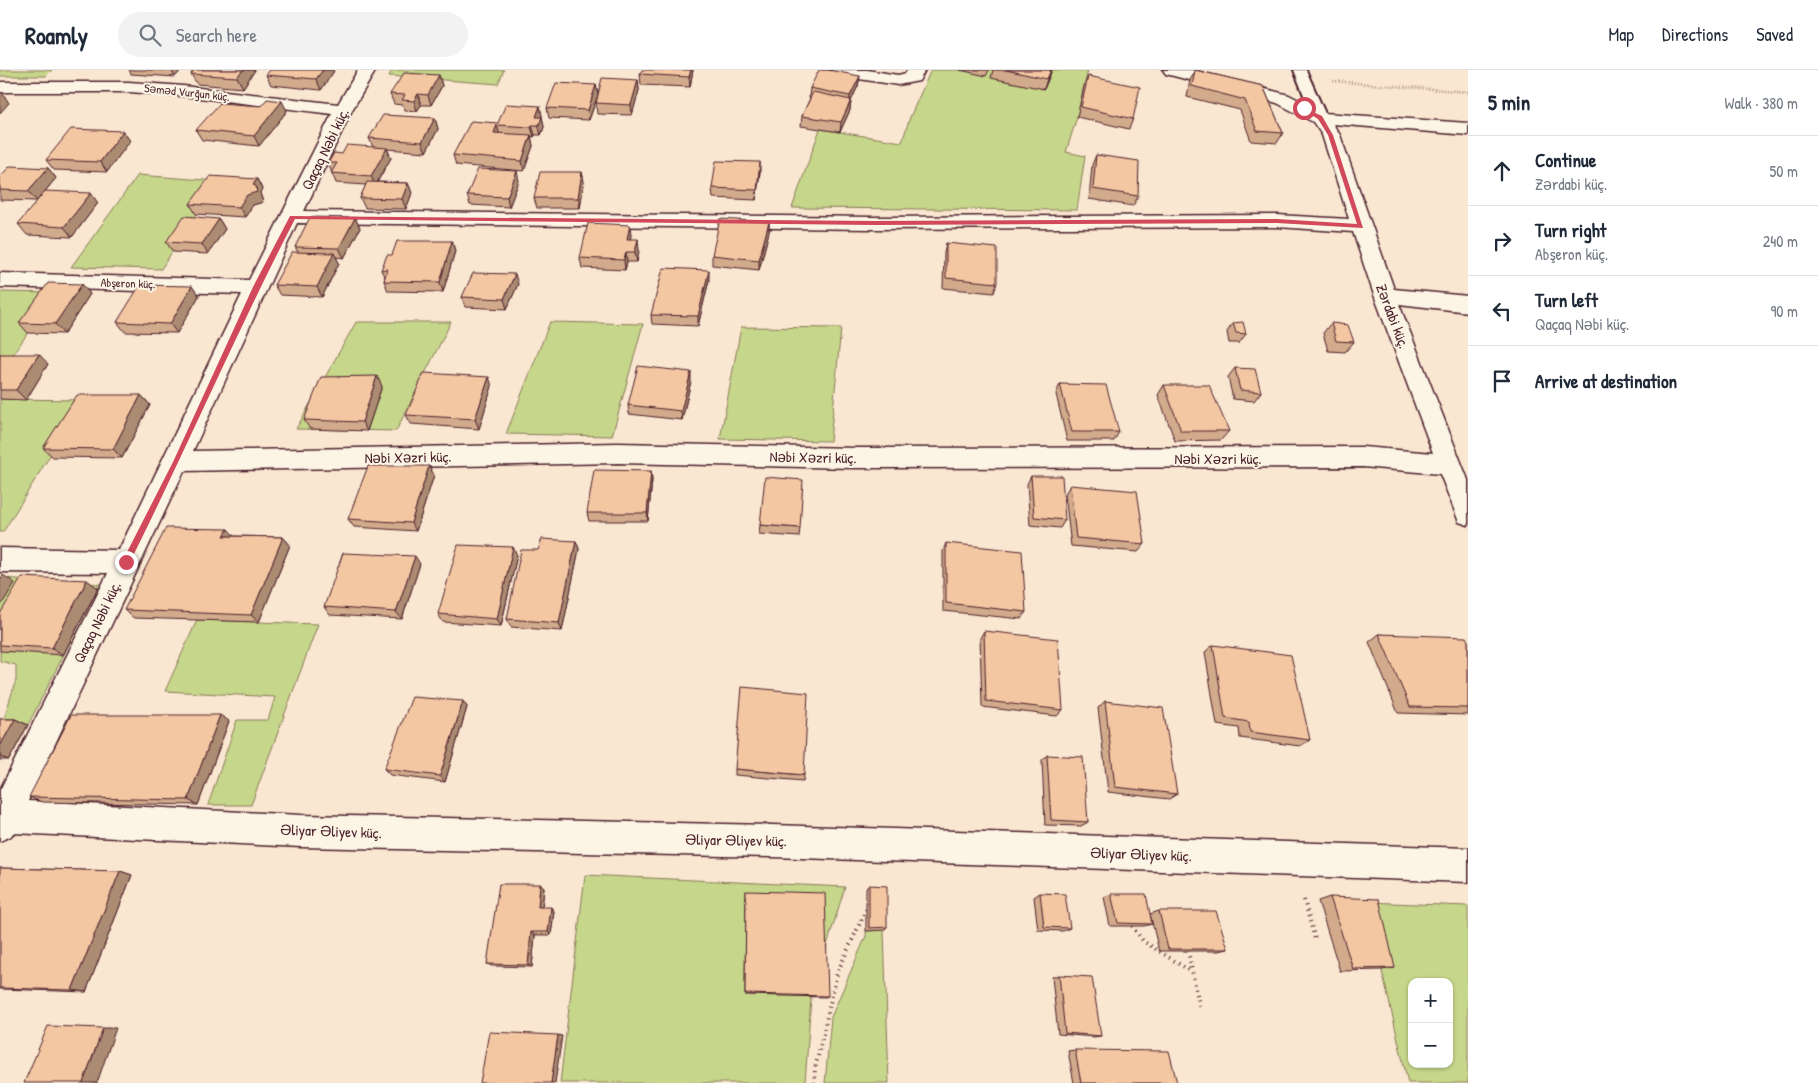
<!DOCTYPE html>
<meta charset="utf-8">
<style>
:root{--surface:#fff;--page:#f2f2f3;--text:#1f2937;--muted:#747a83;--line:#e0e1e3}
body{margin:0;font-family:"Patrick Hand",sans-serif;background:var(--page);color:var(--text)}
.controls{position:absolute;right:15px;bottom:15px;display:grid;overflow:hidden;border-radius:10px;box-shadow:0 1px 4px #0004}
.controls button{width:45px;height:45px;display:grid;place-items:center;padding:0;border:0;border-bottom:1px solid var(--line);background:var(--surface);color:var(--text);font:25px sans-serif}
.stop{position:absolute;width:15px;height:15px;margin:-11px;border:4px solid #d1495b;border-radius:50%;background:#fff}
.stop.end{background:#d1495b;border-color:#fff;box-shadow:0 1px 5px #0008}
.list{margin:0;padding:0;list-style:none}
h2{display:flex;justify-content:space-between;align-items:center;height:65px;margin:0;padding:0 20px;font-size:21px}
h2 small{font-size:16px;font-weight:400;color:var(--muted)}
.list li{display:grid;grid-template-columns:32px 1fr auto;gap:15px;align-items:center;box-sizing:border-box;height:70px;padding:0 20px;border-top:1px solid var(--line)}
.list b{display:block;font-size:19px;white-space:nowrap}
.list p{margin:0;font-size:16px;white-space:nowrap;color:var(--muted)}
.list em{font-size:16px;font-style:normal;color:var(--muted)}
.icon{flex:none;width:28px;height:28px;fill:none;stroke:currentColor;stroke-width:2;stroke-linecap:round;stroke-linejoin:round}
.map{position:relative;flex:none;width:1468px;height:1013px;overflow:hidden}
header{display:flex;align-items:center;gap:30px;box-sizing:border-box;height:70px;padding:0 25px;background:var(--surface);border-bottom:1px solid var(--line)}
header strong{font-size:24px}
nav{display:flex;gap:28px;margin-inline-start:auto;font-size:18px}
.search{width:350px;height:45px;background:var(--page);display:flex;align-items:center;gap:12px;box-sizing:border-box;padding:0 18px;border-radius:28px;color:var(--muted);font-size:19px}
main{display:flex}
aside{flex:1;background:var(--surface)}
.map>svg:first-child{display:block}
.green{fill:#c6d68a;stroke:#887a5a;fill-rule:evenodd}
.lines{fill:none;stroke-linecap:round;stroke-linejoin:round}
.lane-casing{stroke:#4a1f2b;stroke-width:4}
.street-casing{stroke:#4a1f2b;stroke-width:3}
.path-far1{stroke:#4a1f2b;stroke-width:2.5;stroke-dasharray:0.5 2.5;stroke-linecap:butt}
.path{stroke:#4a1f2b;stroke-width:4;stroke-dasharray:1 4.5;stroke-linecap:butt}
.lane{fill:#fcf5e5;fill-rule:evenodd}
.street{fill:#fcf5e5;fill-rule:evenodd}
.wall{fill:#d2ab8c;stroke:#4a1f2b}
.shaded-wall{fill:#ab8b72;stroke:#4a1f2b}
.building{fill:#f4c7a3;stroke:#4a1f2b}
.route{fill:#d1495b}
.labels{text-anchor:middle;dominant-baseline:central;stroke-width:4;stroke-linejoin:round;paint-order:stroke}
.far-street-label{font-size:12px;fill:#4a1f2b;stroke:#fcf5e5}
.street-label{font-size:15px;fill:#4a1f2b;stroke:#fcf5e5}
</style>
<header>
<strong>Roamly</strong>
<div class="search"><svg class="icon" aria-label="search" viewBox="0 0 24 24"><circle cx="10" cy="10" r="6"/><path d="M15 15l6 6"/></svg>Search here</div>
<nav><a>Map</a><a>Directions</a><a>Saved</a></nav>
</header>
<main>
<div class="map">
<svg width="1468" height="1013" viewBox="0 0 1468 1013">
<rect width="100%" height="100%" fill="#fae7d1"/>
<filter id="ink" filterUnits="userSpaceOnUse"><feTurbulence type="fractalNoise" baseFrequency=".02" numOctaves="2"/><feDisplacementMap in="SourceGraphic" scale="10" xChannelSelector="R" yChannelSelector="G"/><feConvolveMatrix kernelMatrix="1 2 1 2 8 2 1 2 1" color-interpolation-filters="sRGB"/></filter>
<g filter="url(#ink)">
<path class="green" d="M0 0H52L46 6H0Z
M392 0H504L498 14 389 6Z
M931 0H1088L1077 47 1066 82 1085 86 1077 140 792 138 820 59 902 72 910 47Z
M138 105 218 111 161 199 71 197Z
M0 222 56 223 0 303Z
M356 252H451L396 361 296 359Z
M550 252 643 254 612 366 506 364Z
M741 257 841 258 830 371 720 369Z
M0 329 84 330 3 462H0Z
M0 508 100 514 28 655H2L16 610V595L0 591Z
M197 550 318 554 251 735H208L237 650H268L275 627 165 621Z
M585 805 845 817 811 927 805 1013H560Z
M1366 832 1468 836V1013H1408ZM1412 912H1449V994H1412Z
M884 860 889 1013H825L831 947 866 866V861Z"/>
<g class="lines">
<g class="lane-casing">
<path id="lane" d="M1294 0H1306L1327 48 1325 51H1315L1313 48Z"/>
</g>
<g class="street-casing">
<path id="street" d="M358 0H376L352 40 304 141 874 147 1277 145 1349 149 1322 65 1313 52 1277 33 1166 4 1163 0H1192L1289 25 1324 43 1468 53V65L1333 54 1340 65 1394 219 1468 226V242L1399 234 1468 410V455L1459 452 1440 404 1363 397 855 398 618 393 184 401 28 731 301 745 773 755 1468 778V812L773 787 301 777 13 763 11 766 0 771V720L108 503 0 502V478L119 480 242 224 0 217V203L249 210 332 44 183 26 129 22H0V12H129L183 16 338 34ZM297 153 874 159 1277 157 1353 162 1374 225 1433 383 1363 377 855 378 618 373 193 381Z
M824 0H867L898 5 906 3 907 0H925L919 11 898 15 833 5 827 4Z"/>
</g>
<path class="path-far1" d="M1333 11 1468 22"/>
<path class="path" d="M1304 830 1315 869
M1132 856 1143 871 1192 902
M1188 881 1200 939
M814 1013 815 999 837 903 867 838"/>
<use href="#lane" class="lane"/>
<use href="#street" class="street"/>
</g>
<path class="wall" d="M129 0H181L175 7 131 4Z
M194 0H255L243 18 197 14 191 4Z
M323 0H333L334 1 321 20 271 15 266 5Z
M693 0 690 17 641 15 640 4Z
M960 0H989L986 6Z
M993 0H1052L1044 19 991 8Z
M1195 0 1263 16 1283 63 1277 73 1251 71 1240 40 1187 27 1190 10Z
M439 5 442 16 431 35H421L417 41 405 40 403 35 394 34 390 24Z
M860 6 858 16 851 31 850 40 840 62 801 56 802 46 810 28H809L810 18Z
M1088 6 1133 49 1129 59 1077 47 1084 16Z
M638 10 639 20 632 45 597 44 596 33Z
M596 15 598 25 589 50 549 48 547 38Z
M261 36 287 41 259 76 202 70 196 60Z
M540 36 544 57 541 65H535L534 67H531L533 76 524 101 456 95 453 85 498 53Z
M435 48 438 59 426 82 387 79 391 88 377 112 408 113 412 123 406 139 365 138 360 128 366 115 336 113 328 93 373 77 369 68Z
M123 61 130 71 107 102 54 100 46 90Z
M1096 85 1138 126 1133 136 1089 129 1092 95Z
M48 98 56 108 37 131 0 130V107Z
M582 102 584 112 580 138H537L534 128Z
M760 102 756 130 713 128 712 118Z
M257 109 262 119 260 123 263 132 253 135 245 147 196 144 190 134Z
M519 111 509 137 470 135 467 125Z
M98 133 72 167 27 165 18 154Z
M355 148 360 158 344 188 336 187 339 193 322 227 280 225 274 215 298 182 295 177Z
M219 149 225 159 208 184 173 182 166 172Z
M769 152V162L759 200 712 195V185Z
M631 165 630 169 639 180 637 192H627L625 200 582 198 580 188Z
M452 171 455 181 443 222 388 221 384 211 385 208 381 200 392 185Z
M946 173 997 213 994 223 943 218 944 183Z
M709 210 698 256 652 254 651 245Z
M82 214 90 224 64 264 28 263 19 253Z
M518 214 507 239 465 237 462 227Z
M199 226 177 263 125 262 117 252Z
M1233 253 1246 264 1239 273H1229L1227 262Z
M1331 253 1354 272 1345 282 1328 281 1323 263Z
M0 284 48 294 26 330 0 329Z
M1235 298 1261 322 1254 331 1233 329 1228 307Z
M691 311 682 350 629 344 628 335Z
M1060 314 1119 362 1114 371H1067L1056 324Z
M1164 315 1229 361 1221 370 1175 371 1158 325Z
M382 316 367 361 310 359 304 350Z
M492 316 479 359 411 354 406 345Z
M141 325 150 335 122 388 53 387 43 378Z
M429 396 434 405 416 461 354 457 348 449Z
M651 401 652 410 648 451H589L587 443Z
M1031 406 1065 450 1060 458 1030 455 1027 414Z
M1070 415 1145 474 1138 482 1071 476 1065 424Z
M760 455 800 458 799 467 759 464Z
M235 466 283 467 290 475 259 552 134 548 124 540Z
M576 471 579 479 562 561 511 557 507 549 538 480Z
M946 473 1026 542 1021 549 943 541V481Z
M517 485 501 556 443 552 438 544Z
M420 494 402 549 330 545 324 537Z
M98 518 63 585 0 581V544Z
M984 561 1063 640 1057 646 982 637 980 568Z
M1379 564 1468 571V645L1398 643 1369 572Z
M1213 575 1310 670 1300 676 1240 668 1239 658 1217 655 1205 582Z
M463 631 467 637 445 712 390 705 384 699Z
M1105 631 1177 724 1169 729 1108 722 1098 638Z
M0 649H15L28 655 9 690H0Z
M229 651 198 735 42 732 29 727Z
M1047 685 1088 752 1081 756 1045 755 1042 690Z
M735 699 804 705 803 711 735 705Z
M0 798 120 801 132 805 86 922 0 919Z
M540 814 544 817 542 837 554 841 551 865H535L532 897 492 896 487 894Z
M869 815 887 857 884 860 866 861V818Z
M746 821 828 926 826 927 745 925Z
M1040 823 1070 858 1063 861 1038 860 1034 827Z
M1111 824 1152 854 1144 856H1110L1104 827Z
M1330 827 1395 898 1382 900 1340 901 1318 831Z
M1159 841 1228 879 1218 881H1159L1150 844Z
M1059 905 1101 966 1094 967 1058 964 1052 907Z
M1075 980 1177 1013H1074L1068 981Z"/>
<path class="shaded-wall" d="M171 0H181L175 7Z
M243 0H255L243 18 237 7Z
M323 0H333L334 1 321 20 316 9Z
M691 0H693L690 17 689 7Z
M1051 0H1052L1044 19 1047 9Z
M439 5 442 16 431 35 428 25Z
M860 6 858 16 851 31 850 40 840 62 841 52 849 35 850 26Z
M638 10 639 20 632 45 631 35Z
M596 15 598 25 589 50 588 40Z
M2 22 9 33 0 43V24Z
M418 24 421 35 417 41 414 31Z
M282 31 287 41 259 76 254 66Z
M540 36 544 57 541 65 536 47Z
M435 48 438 59 426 82 422 72Z
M497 55 500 66 494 63Z
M532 55 535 65 534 67 531 57Z
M123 61 130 71 107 102 100 92Z
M531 65 533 76 524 101 522 91Z
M387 78 391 88 375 116 371 106Z
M760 92V102L756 130 757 120Z
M48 98 56 108 37 131 28 121Z
M517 101 519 111 509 137 507 127Z
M582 102 584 112 580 138 578 128Z
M257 109 262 119 260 123 263 132 253 135 245 147 239 137Z
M408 113 412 123 406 139 402 129Z
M91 123 98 133 72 167 64 157Z
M355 148 360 158 344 188 339 178Z
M219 149 225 159 208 184 202 174Z
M769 152V162L759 200V190Z
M630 155 631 165 629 179 627 169Z
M638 169 639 180 637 192 635 182Z
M452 171 455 181 443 222 440 212Z
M626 182 627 192 625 200 624 190Z
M334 183 339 193 322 227 317 217Z
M709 200V210L698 256V246Z
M515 204 518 214 507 239 504 229Z
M82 214 90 224 64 264 55 254Z
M192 216 199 226 177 263 170 254Z
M39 284 48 294 26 330 16 320Z
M691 302V311L682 350 681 341Z
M377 306 382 316 367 361 362 352Z
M489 307 492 316 479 359 475 349Z
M141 325 150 335 122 388 113 379Z
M429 396 434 405 416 461 411 453Z
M651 401 652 410 648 451 647 443Z
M228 459 235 467 224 466Z
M283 467 290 475 259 552 251 545Z
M576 471 579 479 562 561 559 553Z
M513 477 517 485 501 556 497 549Z
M415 486 420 494 402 549 396 542Z
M3 505 15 513 0 537V510Z
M87 510 98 518 63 585 52 578Z
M463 631 467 637 445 712 440 706Z
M220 645 229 651 198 735 188 730Z
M15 649 28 655 9 690 0 687V676Z
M120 801 132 805 86 922 72 920Z
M540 814 544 817 542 840 538 837Z
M551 837 554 841 551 865 548 862Z
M531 862 535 865 532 897 528 895Z
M103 958H116L97 1013H83Z
M558 965 562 966 555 1013H551Z"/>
<path class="building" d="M194 0H243L237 7 191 4Z
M270 0H323L316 9 266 5Z
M642 0H691L689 7 640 4Z
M819 0H828L860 6 850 26 810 18Z
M1006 0H1051L1047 9Z
M1195 0 1263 16 1283 63 1257 61 1245 30 1192 16Z
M404 3 439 5 428 25 418 24 414 31 402 30 405 25 390 24Z
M1088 6 1140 17 1133 49 1081 37Z
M602 8 638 10 631 35 596 33Z
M556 13 596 15 588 40 547 38Z
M813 22 851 30 841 52 802 46Z
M267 29 282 31 254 66 196 60 220 33 261 36Z
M506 34 540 36 536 47H542L539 55H532L531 57 497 55 494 63 531 65 522 91 453 85 471 51 498 53Z
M383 45 435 48 422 72 369 68Z
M71 59 123 61 100 92 46 90Z
M347 75 387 78 371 106 331 103 337 93H328L334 83 342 84Z
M1096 85 1139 91 1138 126 1093 119Z
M716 91 760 92 757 120 712 118Z
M10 96 48 98 28 121 0 120V107Z
M478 99 517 101 507 127 467 125Z
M540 102H582L578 128H534Z
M210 106 257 109 253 115 256 116 257 122 247 125 239 137 190 134Z
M367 112 408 113 402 129 360 128Z
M45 121 91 123 64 157 18 154Z
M184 146 219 149 202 174 166 172Z
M310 147 355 148 339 178 295 177Z
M720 149 769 152 759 190 712 185Z
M588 153 630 155 627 169H638L635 182H626L624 190 580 188Z
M397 171H452L440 212 384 211 387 199 381 200 387 185H392Z
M946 173 997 178V213L946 208Z
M292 182 334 183 317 217 274 215Z
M663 198 709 200 698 246 651 245Z
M473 203 515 204 504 229 462 227Z
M48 213 82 214 55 254 19 253Z
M140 215 192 216 170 254 117 252Z
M1243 252 1246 264 1236 263 1233 253Z
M1331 253 1348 255 1354 272 1336 271Z
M0 284H39L16 320H0Z
M638 296 691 302 681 341 628 335Z
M1235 298 1255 299 1261 322 1240 320Z
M424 303 489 307 475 349 406 345Z
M377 306 362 352 304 350 321 307Z
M1060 314 1106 315 1119 362H1072Z
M1164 315H1209L1229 361H1181Z
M77 325H141L113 379 43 378Z
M368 396H429L411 453 348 449Z
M594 400 651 401 647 443H587Z
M1031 406H1062L1065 450 1034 447Z
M765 407 803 410 800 458 760 455Z
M1070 415 1137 421 1145 474 1076 468Z
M166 458 228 459 224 466 283 467 251 545 124 540Z
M542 469 576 471 559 553 507 549 521 480H538Z
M946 473 1022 481 1026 542 946 533Z
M458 475 513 477 497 549 438 544Z
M343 483 415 486 396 542 324 537Z
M22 507 87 510 52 578 0 575V544Z
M984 561 1058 569 1063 640 986 631Z
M1379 564 1466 567 1468 571V638L1410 637Z
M1213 575 1291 585 1310 670 1250 662 1249 652 1225 648Z
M742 617 808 623 804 705 735 699Z
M412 627 463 631 440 706 384 699Z
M1105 631 1163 638 1177 724 1115 717Z
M71 645H220L188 730 29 727Z
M0 649H15L0 676Z
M1047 685 1083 687 1088 752 1051 750Z
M0 798 120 801 72 920 0 918Z
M499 814H540L538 837H551L548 862H531L528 895 487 894Z
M869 815 887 816V857L869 858Z
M746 821 825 823 828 926 745 924Z
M1040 823 1065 824 1070 858 1044 857Z
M1111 824H1146L1152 854 1118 853Z
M1330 827 1379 829 1395 898 1353 899Z
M1159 841H1216L1228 879H1168Z
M1059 905 1092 907 1101 966 1065 963Z
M48 956 103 958 83 1013H24Z
M489 962 558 965 551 1013H480Z
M1075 980 1169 981 1177 1013H1081Z"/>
</g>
<path class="route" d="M1302 37 1322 46 1333 65 1363 158 1277 153 874 155 295 149C236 263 186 380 129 494H123L122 492 173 392 253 217 290 146 874 151 1277 149 1357 154 1328 65 1318 49 1302 39Z"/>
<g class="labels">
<g class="far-street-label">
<text transform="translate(187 22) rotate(6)">Səməd Vurğun küç.</text>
<text transform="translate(128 213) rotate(2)">Abşeron küç.</text>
</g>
<g class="street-label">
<text transform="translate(325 79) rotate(-64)">Qaçaq Nəbi küç.</text>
<text transform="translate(1393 246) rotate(69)">Zərdabi küç.</text>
<text transform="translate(408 387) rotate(-1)">Nəbi Xəzri küç.</text>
<text transform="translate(813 387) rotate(1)">Nəbi Xəzri küç.</text>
<text x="1218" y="388">Nəbi Xəzri küç.</text>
<text transform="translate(97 552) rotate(-64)">Qaçaq Nəbi küç.</text>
<text transform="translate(331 761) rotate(2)">Əliyar Əliyev küç.</text>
<text transform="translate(736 770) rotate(1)">Əliyar Əliyev küç.</text>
<text transform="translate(1141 784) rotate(2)">Əliyar Əliyev küç.</text>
</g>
</g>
</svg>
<div class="controls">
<button>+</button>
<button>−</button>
</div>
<div class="stop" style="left:1304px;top:38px"></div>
<div class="stop end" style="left:126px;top:492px"></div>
</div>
<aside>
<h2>5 min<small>Walk · 380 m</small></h2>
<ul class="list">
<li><svg class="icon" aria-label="ahead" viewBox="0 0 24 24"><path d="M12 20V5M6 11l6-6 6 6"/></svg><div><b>Continue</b><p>Zərdabi küç.</p></div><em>50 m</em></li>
<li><svg class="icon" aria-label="right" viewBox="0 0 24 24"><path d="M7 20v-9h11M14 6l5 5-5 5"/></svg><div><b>Turn right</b><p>Abşeron küç.</p></div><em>240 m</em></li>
<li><svg class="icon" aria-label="left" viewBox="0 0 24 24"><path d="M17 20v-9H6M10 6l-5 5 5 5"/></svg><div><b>Turn left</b><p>Qaçaq Nəbi küç.</p></div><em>90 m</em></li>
<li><svg class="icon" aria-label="arrive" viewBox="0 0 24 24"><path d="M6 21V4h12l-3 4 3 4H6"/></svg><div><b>Arrive at destination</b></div></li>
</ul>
</aside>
</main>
